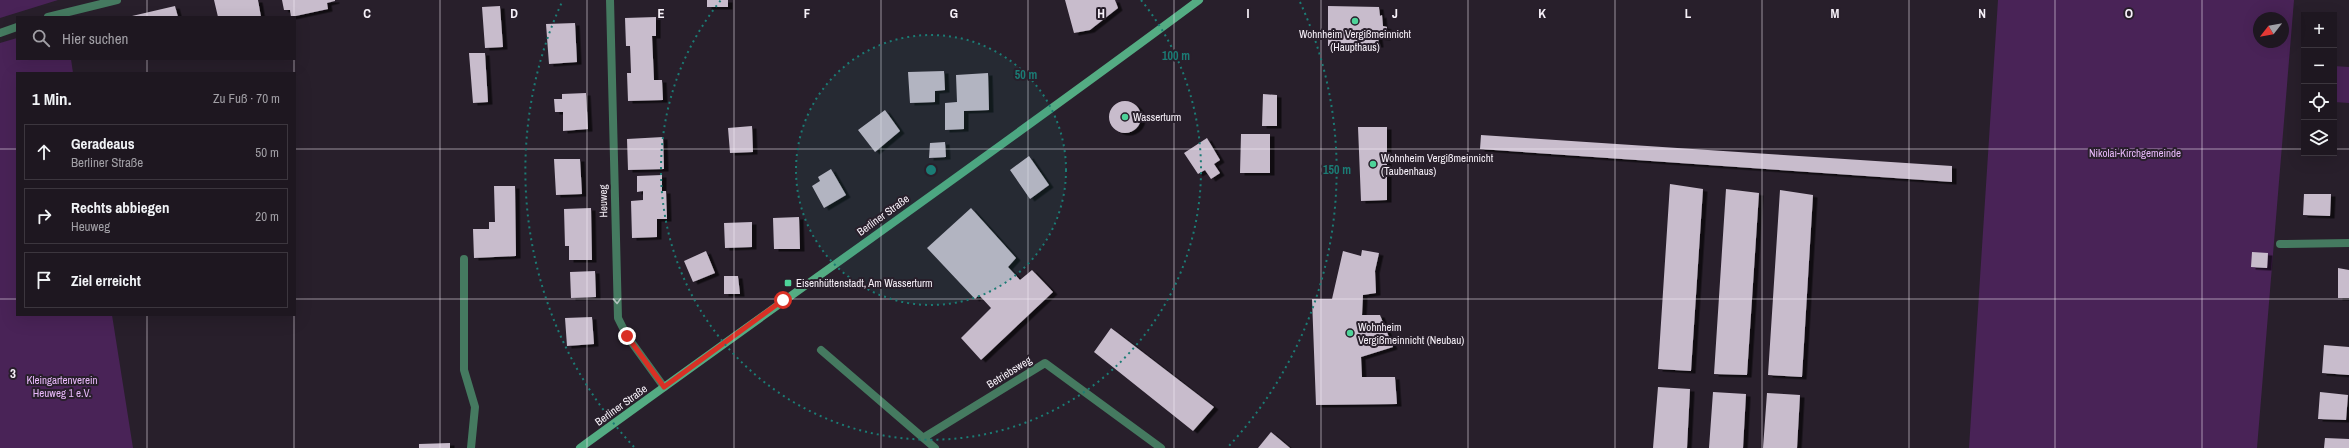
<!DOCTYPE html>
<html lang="de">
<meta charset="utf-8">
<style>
:root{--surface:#1e1720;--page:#2b242d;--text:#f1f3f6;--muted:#a19fa5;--line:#3c363e}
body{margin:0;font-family:"Archivo Narrow",sans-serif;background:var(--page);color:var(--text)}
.controls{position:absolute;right:12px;top:12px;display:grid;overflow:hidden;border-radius:0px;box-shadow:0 4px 16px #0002}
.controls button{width:36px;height:36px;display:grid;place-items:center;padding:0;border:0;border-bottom:1px solid var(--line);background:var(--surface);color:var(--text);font:20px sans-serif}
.compass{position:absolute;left:2253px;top:12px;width:36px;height:36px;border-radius:50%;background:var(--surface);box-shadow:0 4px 16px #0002;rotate:239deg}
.stop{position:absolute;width:12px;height:12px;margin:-9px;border:3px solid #d93025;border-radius:50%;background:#fff}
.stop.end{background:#d93025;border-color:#fff;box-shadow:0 1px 4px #0008}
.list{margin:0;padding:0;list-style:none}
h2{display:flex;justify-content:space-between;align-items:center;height:52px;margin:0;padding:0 16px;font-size:17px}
h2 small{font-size:13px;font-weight:400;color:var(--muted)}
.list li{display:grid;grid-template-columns:26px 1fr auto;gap:12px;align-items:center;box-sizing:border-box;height:56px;margin:0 8px 8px;padding:0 8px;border:1px solid var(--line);border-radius:0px}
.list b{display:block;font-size:15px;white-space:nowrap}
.list p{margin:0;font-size:13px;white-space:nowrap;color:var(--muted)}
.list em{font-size:13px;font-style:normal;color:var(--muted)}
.icon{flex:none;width:22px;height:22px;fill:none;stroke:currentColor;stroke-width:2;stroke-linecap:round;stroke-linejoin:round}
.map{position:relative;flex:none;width:2349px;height:448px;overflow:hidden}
.search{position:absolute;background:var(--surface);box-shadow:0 4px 16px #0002;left:16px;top:16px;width:280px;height:44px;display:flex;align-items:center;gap:10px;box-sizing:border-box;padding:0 14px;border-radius:0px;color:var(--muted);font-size:15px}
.panel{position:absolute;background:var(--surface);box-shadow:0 4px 16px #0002;left:16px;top:72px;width:280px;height:244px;border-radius:0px}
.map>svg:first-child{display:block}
.green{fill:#492357;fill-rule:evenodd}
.building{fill:#c8bccc;filter:url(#shadow)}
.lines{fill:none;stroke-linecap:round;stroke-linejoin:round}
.minor{stroke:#457a60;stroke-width:8}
.secondary{stroke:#54ac83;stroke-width:8}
.oneway{stroke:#b0c1bc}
.route{stroke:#d93025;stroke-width:5}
.grid{fill:none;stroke:#f7f1f9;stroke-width:1;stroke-opacity:0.55}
.ring{fill:none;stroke:#1b7c75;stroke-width:2;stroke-dasharray:2 4}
.poi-dot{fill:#4ed399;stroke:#281f2b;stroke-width:1.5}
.labels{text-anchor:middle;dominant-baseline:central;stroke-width:4;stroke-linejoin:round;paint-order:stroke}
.poi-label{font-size:11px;fill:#f7f1f9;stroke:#281f2b;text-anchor:start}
.park-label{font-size:11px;fill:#e9bafb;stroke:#281f2b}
.street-label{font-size:11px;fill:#f7f1f9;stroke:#281f2b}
.grid-label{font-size:13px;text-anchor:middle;font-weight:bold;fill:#f7f1f9;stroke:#281f2b;stroke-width:4;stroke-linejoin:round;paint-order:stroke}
.centre{fill:#1b7c75;stroke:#281f2b;stroke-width:2}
.ring-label{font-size:12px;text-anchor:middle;font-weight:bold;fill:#1b7c75;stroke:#281f2b;stroke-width:4;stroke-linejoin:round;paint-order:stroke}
</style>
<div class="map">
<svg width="2349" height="448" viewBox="0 0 2349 448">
<defs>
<filter id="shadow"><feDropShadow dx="4.5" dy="2.5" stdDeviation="0" flood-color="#0009"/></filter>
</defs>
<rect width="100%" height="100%" fill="#281f2b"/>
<path class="green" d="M0 0H58L0 18Z
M1998 0H2294L2257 448H1969ZM2259 18H2283V42H2259Z
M17 38V59H71L73 73H17V315H112L133 448H0V43Z
M2334 66 2349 67V103L2334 102Z"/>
<path class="building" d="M214 0H258L261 17H218Z
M282 0H335V1L327 3 328 9 291 17 290 10H284Z
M707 0H728V7H707Z
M1065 0H1115L1118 8 1090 30 1074 33Z
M175 6 178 17H133L132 16Z
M500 6 503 47 485 48 482 7Z
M1328 6 1379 7 1380 16 1382 15 1383 26 1387 27 1386 38 1378 37 1379 45 1328 46Z
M656 17V36H652L654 80H662L663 100 628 101 627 73H631L630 46H626L625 18Z
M575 23 577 62 549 64 546 24Z
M469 53H485L488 102 473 103Z
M944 71 945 90 935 91V102L910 103 908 72Z
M988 73 989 110 964 111V129L945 130V103L957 102 956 75Z
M586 93 588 129 563 131V112H555L554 99H562V94Z
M1263 94 1277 95V126H1262Z
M1109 117a16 16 0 1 1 32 0a16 16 0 1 1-32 0Z
M885 110 900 131 875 152 858 130Z
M752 126 753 152 730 153 728 128Z
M1358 127H1387V200L1361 201Z
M1241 134H1270V173H1240Z
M1481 135 1952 166V182L1480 149Z
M663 137 664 169 628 170 627 139Z
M1207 138 1220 160 1214 164 1220 173 1211 179 1205 170 1198 174 1184 153Z
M945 142 946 157 929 158 930 143Z
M1029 156 1049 185 1030 199 1010 170Z
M554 159H580L582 194 556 195Z
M831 169 846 195 824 208 812 186 820 181 818 177Z
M662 175V191H666L667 219H657V237L632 238 631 201 643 200V191L637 192V176Z
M1670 184 1703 189 1691 371 1658 369Z
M494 186H515L516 256 474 258 473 229H489V222H495Z
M1726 189 1759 193 1747 375 1714 374Z
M1780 190 1813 195 1802 377 1768 375Z
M2304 194H2331L2330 216 2303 215Z
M591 208 592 260H569V246H565L564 209Z
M971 208 1016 258 1008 267 1020 280 1032 270 1053 292 981 360 961 338 991 308 979 295 975 299 927 248Z
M799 217 800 249H774L773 218Z
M752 222V247L725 248 724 223Z
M1362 250 1379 253 1375 271 1376 293 1363 295 1362 315H1380L1393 347 1361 357 1362 377H1395L1397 404 1316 405 1312 299H1332L1343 251 1361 256Z
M706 251 715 273 693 282 684 261Z
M2252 252 2268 253 2267 268 2251 267Z
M2338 268 2349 270V298H2338Z
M595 271 596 297 571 298 570 272Z
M724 276H738L740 294H724Z
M592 317 594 344 567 346 565 318Z
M1111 328 1214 407 1193 431 1094 352Z
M2324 345 2349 347V375L2322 373Z
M1658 387 1690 389 1687 448H1653Z
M1713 392 1746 394 1743 448H1709Z
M2320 392 2348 395 2346 420 2318 419Z
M1767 393 1800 395 1797 448H1763Z
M1271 432 1290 448H1258Z
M2325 438 2349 439V448H2324Z
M450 443V448H419V444Z"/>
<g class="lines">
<path class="minor" d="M610 0 618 318 627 336 664 387
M48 17 117 0
M0 33 17 27
M2280 244 2349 243
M464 259V370L475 407 471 448
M821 350 935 448
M923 438 1045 363 1161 448"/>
<path class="secondary" d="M580 448C786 298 995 152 1199 0"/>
</g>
<defs><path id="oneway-chevron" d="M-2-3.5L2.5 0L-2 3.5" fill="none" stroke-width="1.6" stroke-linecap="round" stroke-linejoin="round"/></defs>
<use class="oneway" href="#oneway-chevron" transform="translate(617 301) rotate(88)"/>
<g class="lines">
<path class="route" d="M627 336 664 387 783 300"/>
</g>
<path class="grid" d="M147 0V17M294 0V17M440 0V448M587 0V448M734 0V448M881 0V448M1028 0V448M1174 0V448M1321 0V448M1468 0V448M1615 0V448M1762 0V448M1909 0V448M2055 0V448M2202 0V448M147 59V73M294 59V73M0 149H17M295 149H2304M2334 149H2349M0 299H17M295 299H2349M147 315V448M294 315V448"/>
<circle cx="931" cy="170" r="135" fill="#1b7c75" fill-opacity=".12"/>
<g class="ring">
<circle cx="931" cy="170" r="135"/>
<path d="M1141 0A270 270 0 1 1 721 0"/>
<path d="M634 447A406 406 0 0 1 562 2M1300 2A406 406 0 0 1 1228 447"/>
</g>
<g class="poi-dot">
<circle cx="1355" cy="21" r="4"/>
<circle cx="1125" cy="117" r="4"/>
<circle cx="1373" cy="164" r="4"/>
<rect x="784" y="279" width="8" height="8" rx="2"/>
<circle cx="1350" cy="333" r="4"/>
</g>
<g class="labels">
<g class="poi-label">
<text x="1355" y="34" text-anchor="middle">Wohnheim Vergißmeinnicht<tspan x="1355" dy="13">(Haupthaus)</tspan></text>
<text x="1133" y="117">Wasserturm</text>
<text x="1381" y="158">Wohnheim Vergißmeinnicht<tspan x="1381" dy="13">(Taubenhaus)</tspan></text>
<text x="796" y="283">Eisenhüttenstadt, Am Wasserturm</text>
<text x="1358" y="327">Wohnheim<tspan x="1358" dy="13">Vergißmeinnicht (Neubau)</tspan></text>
</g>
<g class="park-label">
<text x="2135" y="153">Nikolai-Kirchgemeinde</text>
<text x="62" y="380">Kleingartenverein<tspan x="62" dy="13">Heuweg 1 e.V.</tspan></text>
</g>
<g class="street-label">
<text transform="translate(603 201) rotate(-91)">Heuweg</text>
<text transform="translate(883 215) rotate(-36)">Berliner Straße</text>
<text transform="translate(1009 372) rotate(-32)">Betriebsweg</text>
<text transform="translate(621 405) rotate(-36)">Berliner Straße</text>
</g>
</g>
<g class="grid-label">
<text x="367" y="18">C</text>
<text x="514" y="18">D</text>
<text x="661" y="18">E</text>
<text x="807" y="18">F</text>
<text x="954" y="18">G</text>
<text x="1101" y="18">H</text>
<text x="1248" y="18">I</text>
<text x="1395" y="18">J</text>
<text x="1542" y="18">K</text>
<text x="1688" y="18">L</text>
<text x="1835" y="18">M</text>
<text x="1982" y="18">N</text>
<text x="2129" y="18">O</text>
<text x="13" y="378">3</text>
</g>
<circle cx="931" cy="170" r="6" class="centre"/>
<g class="ring-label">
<text x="1176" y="60">100 m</text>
<text x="1026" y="79">50 m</text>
<text x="1337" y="174">150 m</text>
</g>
</svg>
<div class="controls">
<button>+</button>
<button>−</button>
<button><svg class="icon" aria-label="locate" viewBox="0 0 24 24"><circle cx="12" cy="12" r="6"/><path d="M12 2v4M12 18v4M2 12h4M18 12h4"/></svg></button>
<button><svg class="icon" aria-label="layers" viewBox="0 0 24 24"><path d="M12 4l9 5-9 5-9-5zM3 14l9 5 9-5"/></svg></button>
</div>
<svg class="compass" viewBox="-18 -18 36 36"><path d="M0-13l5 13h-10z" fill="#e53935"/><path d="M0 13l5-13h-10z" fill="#a19fa5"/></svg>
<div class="stop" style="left:783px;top:300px"></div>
<div class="stop end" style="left:627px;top:336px"></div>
<div class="search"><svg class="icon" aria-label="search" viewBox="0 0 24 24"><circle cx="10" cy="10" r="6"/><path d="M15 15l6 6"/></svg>Hier suchen</div>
<section class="panel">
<h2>1 Min.<small>Zu Fuß · 70 m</small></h2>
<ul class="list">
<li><svg class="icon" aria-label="ahead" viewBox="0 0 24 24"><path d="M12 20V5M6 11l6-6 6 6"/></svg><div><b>Geradeaus</b><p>Berliner Straße</p></div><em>50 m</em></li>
<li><svg class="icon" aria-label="right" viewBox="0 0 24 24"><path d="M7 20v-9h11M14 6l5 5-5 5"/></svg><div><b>Rechts abbiegen</b><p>Heuweg</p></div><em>20 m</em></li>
<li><svg class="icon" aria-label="arrive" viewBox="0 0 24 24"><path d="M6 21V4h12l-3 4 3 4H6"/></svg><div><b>Ziel erreicht</b></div></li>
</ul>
</section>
</div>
